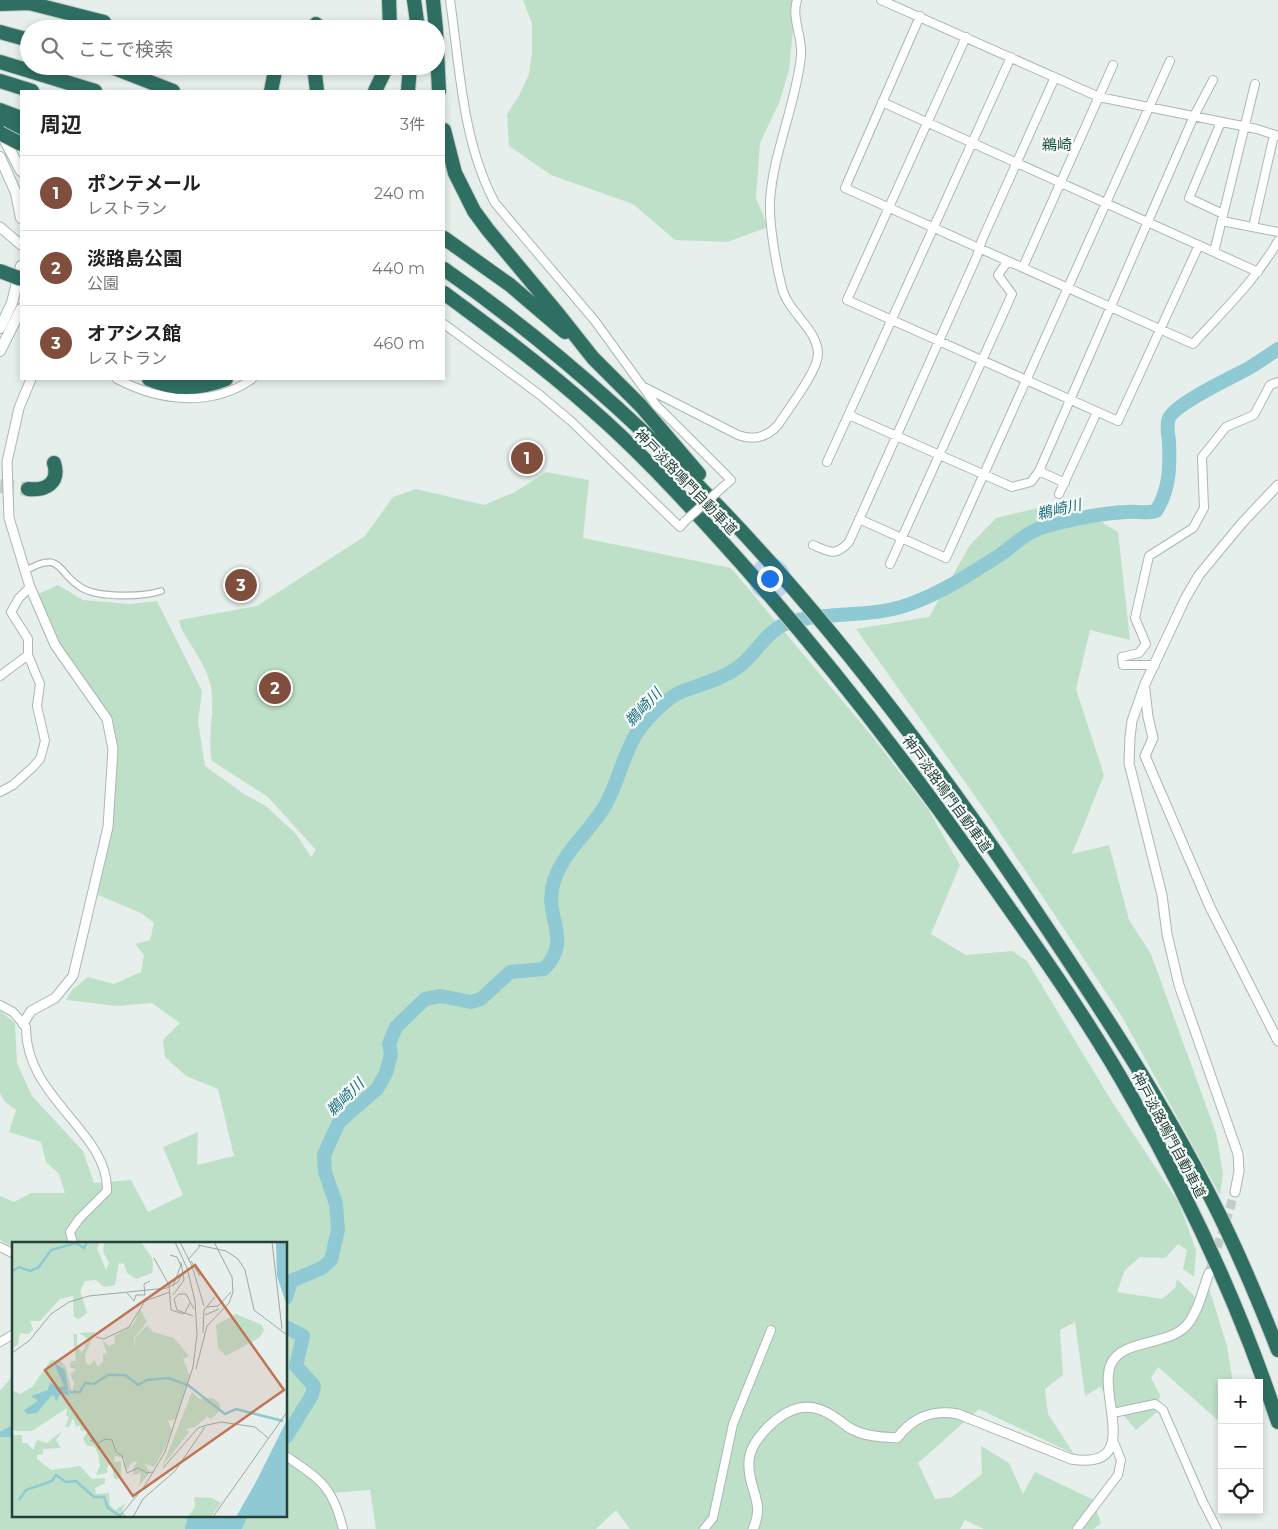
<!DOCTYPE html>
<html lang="ja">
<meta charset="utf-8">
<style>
:root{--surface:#fff;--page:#f2f2f2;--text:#222;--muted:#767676;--line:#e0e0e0;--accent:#804e3d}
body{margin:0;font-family:Montserrat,"Noto Sans JP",sans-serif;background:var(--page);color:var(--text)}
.controls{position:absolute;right:15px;bottom:15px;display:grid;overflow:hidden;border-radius:0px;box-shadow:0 2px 8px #0003}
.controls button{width:45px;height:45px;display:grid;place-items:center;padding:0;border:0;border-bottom:1px solid var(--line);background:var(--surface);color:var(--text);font:25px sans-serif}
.you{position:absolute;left:769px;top:578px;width:18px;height:18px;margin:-12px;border:4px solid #fff;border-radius:50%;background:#1a73e8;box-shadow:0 0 0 8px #1a73e833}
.badge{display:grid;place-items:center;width:32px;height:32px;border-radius:50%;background:var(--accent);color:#fff;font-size:16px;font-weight:700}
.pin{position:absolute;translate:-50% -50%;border:2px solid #fff;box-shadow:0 1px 5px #0006}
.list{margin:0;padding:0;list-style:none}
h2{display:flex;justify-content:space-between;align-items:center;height:65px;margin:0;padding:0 20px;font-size:21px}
h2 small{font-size:16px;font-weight:400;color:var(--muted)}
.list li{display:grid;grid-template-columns:32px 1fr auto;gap:15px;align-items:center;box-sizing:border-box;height:75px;padding:0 20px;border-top:1px solid var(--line)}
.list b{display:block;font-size:19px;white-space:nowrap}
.list p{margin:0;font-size:16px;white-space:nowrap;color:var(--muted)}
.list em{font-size:16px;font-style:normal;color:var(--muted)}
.icon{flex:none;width:28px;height:28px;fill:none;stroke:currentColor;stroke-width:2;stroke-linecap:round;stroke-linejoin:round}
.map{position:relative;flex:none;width:1278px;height:1529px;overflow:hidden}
.search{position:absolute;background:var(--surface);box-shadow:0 2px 8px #0003;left:20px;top:20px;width:425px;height:55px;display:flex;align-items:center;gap:12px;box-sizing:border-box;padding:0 18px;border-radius:28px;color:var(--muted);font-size:19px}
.panel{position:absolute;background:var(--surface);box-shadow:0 2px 8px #0003;left:20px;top:90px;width:425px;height:290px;border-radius:0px}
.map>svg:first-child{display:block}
.green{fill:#bfe0c8}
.water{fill:#8ec9d4}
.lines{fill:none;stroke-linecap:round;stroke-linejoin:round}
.river{stroke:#8ec9d4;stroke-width:14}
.tertiary-tunnel{stroke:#bfccc8;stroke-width:9;stroke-dasharray:9 4.5;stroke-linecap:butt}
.motorway-tunnel{stroke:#bfccc8;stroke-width:14;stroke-dasharray:14 7;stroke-linecap:butt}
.pedestrian-casing{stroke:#a8b8b2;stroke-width:8}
.minor-casing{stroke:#a8b8b2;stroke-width:10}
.tertiary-casing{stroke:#a8b8b2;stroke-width:11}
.secondary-casing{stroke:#a4bbb3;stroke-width:12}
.motorway-casing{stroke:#c2cac8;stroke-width:16}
.pedestrian{stroke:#fff;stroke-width:5.5}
.minor{stroke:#fff;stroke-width:8}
.tertiary{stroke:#fff;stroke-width:9}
.secondary{stroke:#fff;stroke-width:10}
.motorway{stroke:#2f6f62;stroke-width:14}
.minor-bridge-casing{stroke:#a8b8b2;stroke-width:10;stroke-linecap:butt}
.motorway-bridge-casing{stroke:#c2cac8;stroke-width:16;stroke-linecap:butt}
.minor-bridge{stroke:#fff;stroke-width:8}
.motorway-bridge{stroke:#2f6f62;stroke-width:14}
.labels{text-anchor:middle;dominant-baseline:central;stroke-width:4.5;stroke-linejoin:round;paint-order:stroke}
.street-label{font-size:14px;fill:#24423a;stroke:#f7fbf9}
.neighbourhood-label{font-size:15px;fill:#1f5548;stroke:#f7fbf9}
.water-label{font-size:15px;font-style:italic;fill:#1c6f80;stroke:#f7fbf9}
.inset-river{fill:none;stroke:#8ec9d4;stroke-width:2.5}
.inset-road{fill:none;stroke:#98aaa4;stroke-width:1}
.view{fill:#c07456;fill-opacity:0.15;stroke:#c07456;stroke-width:2.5}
.inset-edge{fill:none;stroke:#24423a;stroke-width:2.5}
</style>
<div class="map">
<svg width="1278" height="1529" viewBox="0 0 1278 1529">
<rect width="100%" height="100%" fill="#e6efeb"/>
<path class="green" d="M523 0H796L789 70 779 103 760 143 756 198 768 227 727 242 675 240 633 204 551 175 509 146 507 114 519 96 529 74 532 53V23Z
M546 472 589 480 583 538 731 568 871 735 928 809 960 865 931 934 966 955 1012 951 1027 961 1111 1100 1179 1203 1196 1250 1194 1277 1183 1269 1187 1250 1178 1244 1165 1258 1140 1257 1125 1270 1117 1292 1162 1299 1175 1288 1177 1279 1200 1302 1209 1288 1227 1346 1233 1383H1222V1424L1158 1367 1151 1378 1160 1395 1157 1412 1136 1430 1100 1387 1085 1396 1075 1322 1060 1330 1063 1375 1045 1389 1048 1414 1074 1454 979 1409 918 1463 935 1499 952 1497 982 1474 981 1446 1009 1463 1023 1494 1035 1472 1092 1499 1101 1523 1094 1529H984L965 1520 960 1529H630L616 1510 596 1529H376L370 1490 331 1493 345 1529H0V1391L14 1374V1515H286V1243H14V1248L0 1240V1196L14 1202 31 1193H65L59 1174 46 1162 41 1142 9 1132 16 1110 5 1102 0 1093V1011L15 1023 17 1063 32 1096 83 1151 94 1183 131 1180 148 1212 183 1195 163 1147 198 1132 197 1165 234 1156 218 1089 186 1076 165 1057 163 1040 180 1023 152 1003 117 1006 66 1000 72 990 88 977 114 984 141 972 144 955 135 944 150 940 154 923 141 913 98 895 114 810 109 714 62 647 38 594 58 585 83 600 129 604 157 601 202 691 198 722 205 766 244 794 266 806 296 834 311 857 316 850 268 797 212 761C207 738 214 717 212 695 211 670 192 649 181 628L179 620 257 606 365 536 393 497 416 489 484 505 515 492Z
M1067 501 1118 532 1130 640 1090 630 1076 689 1104 775 1072 854 1109 845 1129 920 1151 954 1216 1133 1223 1173 1220 1195 1121 1015 987 813 856 629 929 617 970 545 996 518Z"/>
<path class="water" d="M14 1424V1437H0V1432Z
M188 1515H248L242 1529H185Z"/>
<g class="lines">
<path class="river" d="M286 1298 291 1281 322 1268 331 1260 338 1230 336 1204 325 1172 324 1155 339 1122 377 1089 386 1073 391 1054 389 1044 396 1027 425 999 441 996 471 1002 481 999 510 972 544 969C574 938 542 917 554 881 564 850 590 832 606 804 618 782 623 756 636 734 646 719 667 697 683 691 702 684 725 678 741 665 757 652 768 629 788 623 828 610 870 619 910 604 941 593 972 573 1000 555 1013 546 1023 535 1038 529 1060 521 1103 513 1126 512 1136 511 1146 514 1156 511 1170 490 1170 466 1169 441 1168 434 1166 425 1169 418 1176 403 1233 377 1249 368 1259 362 1269 355 1278 349
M286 1327 303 1336 296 1366 314 1386 312 1395 286 1437"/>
<path class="tertiary-tunnel" d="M1209 1273 1235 1192"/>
<path class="motorway-tunnel" d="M0 486 28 489"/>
<g class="pedestrian-casing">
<path id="pedestrian" d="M25 571C63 549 56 573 82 588 99 598 143 597 161 591"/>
</g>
<g class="minor-casing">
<path id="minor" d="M450 0C460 68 462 141 495 203L595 321 656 405 731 480 724 486
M881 0 1099 97 1257 129 1278 136
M920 16 845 188 1193 344C1223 311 1256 280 1278 241
M966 37 847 300 1118 421 1199 245
M882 102 1258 272
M1221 122 1189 198 1223 214
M1222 221 1278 232
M1253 227 1274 135
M1214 252 1255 84
M1023 267 1113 65
M444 324 540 395 572 422 680 527 685 521
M117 379C159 401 211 408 252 379
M642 386 738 435C754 441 767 437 778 425 788 409 819 370 818 353 817 329 788 312 782 288 776 264 769 225 770 201 773 152 796 105 801 56 803 38 791 18 797 0
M849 415 1012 487 1031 482 1039 471 1194 116 1213 80
M827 462 1011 57
M1039 471 1065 483
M1059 494 1097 412
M859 519 946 558 1170 61
M813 545C830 552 835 557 849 542L977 256 982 240 1055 77
M890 564 1012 294 998 275 1008 261
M1155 665H1123L1122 657 1139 653 1146 644 1135 618 1149 556 1193 528 1204 508 1202 457 1226 427 1254 415 1270 385 1278 382
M0 676 28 655
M0 792 13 785 33 767 40 759 45 741 37 706 40 684 28 655V639L11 612 19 598 30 587
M0 1005 13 1012 26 1027C25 1098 109 1132 107 1191L79 1219 70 1232 73 1243
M0 1247 14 1254
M0 1342 14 1334
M1113 1413 1155 1404 1163 1410 1203 1502 1217 1529
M286 1456C321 1480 333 1487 343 1529
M704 1529 713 1518 733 1424 771 1330
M1077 1529 1118 1475 1121 1460 1113 1440"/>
</g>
<g class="tertiary-casing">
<path id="tertiary" d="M0 227 21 245
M1145 690 1148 717 1153 738 1145 756 1210 907 1278 1041
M23 1024 31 1011 55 998 73 976 108 827 113 749 107 719 55 645 30 587 9 518 7 462 19 408 31 379
M1235 1192 1239 1171 1238 1154 1179 985 1167 934 1162 895 1129 763 1130 737 1132 721 1145 684 1185 599 1199 575 1242 523 1278 485
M753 1529C766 1501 747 1489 749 1462 749 1448 759 1436 769 1426 789 1407 809 1400 833 1416 841 1421 847 1428 856 1431 868 1437 884 1437 897 1438 913 1417 932 1409 958 1414L1071 1459C1144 1471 1097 1395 1111 1364 1122 1339 1167 1346 1186 1326 1198 1313 1203 1289 1209 1273"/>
</g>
<g class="secondary-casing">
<path id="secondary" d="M1 133 21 171
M0 157 16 193 21 218
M0 328 12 303 21 266
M0 351 21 309"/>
</g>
<g class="motorway-casing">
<path id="motorway" d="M389 0 390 29
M414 0 418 29
M433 0 436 29
M0 4 29 3 104 22
M315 29 316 24
M436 31 439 91
M0 32 29 40
M0 62 95 91
M109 66 173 91
M314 66 317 91
M0 81 32 91
M271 91 276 66
M375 91 387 66
M408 91 410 66
M0 110 21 118
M0 121 21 132
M444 130 455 173 474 211 488 230 559 315 593 358 641 406 699 474
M444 238 510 285 565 332
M444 269C688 439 878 673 1041 919 1101 1009 1162 1101 1211 1198 1236 1247 1258 1299 1278 1350
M444 293C494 330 544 367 590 408 635 447 676 491 716 535 811 639 897 749 978 864 1033 942 1089 1020 1135 1103 1192 1204 1242 1312 1278 1422
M149 379C174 390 201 389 226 379
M28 489C46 491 60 483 54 463"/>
</g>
<use href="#pedestrian" class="pedestrian"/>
<use href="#minor" class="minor"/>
<use href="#tertiary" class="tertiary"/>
<use href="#secondary" class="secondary"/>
<use href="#motorway" class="motorway"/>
<g class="minor-bridge-casing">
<path id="minor-bridge" d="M685 521 724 486"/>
</g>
<g class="motorway-bridge-casing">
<path id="motorway-bridge" d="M0 133 21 144
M0 271 21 279"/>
</g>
<use href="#minor-bridge" class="minor-bridge"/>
<use href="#motorway-bridge" class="motorway-bridge"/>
</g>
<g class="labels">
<g class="street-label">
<text transform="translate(686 482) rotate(46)">神戸淡路鳴門自動車道</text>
<text transform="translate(947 794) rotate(54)">神戸淡路鳴門自動車道</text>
<text transform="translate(1169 1135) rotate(62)">神戸淡路鳴門自動車道</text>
</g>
<g class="neighbourhood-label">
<text x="1057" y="144">鵜崎</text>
</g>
<g class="water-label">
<text transform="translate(1059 509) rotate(-13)">鵜崎川</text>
<text transform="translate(643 707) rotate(-47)">鵜崎川</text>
<text transform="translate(345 1097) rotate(-45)">鵜崎川</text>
</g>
</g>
<g transform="translate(12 1242)">
<rect width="275" height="275" fill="#e6efeb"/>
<path d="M0 0H88L85 6 94 28 97 21 91 10 92 1 129 0 140 16 141 25 140 31 124 37 115 31 112 22 107 21 103 43 92 45 84 38 73 39 68 49 75 71 67 77 62 75 61 54 48 57 28 79H18L21 87 17 92 8 91 6 103 0 106ZM128 67 135 80 122 96V107L123 96 135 83 141 90 162 96 177 114 171 117 178 134 164 177 156 179 160 188 152 208 142 225 133 222 138 230 127 244 129 231 121 233V226L126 219 119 221 114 229 112 216 103 214 102 220 109 219V236L102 237 100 223H96L95 231 84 233 88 224 86 212 83 205 74 203 71 196 77 188 69 189 68 183 64 185 61 176 57 185H53L57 175 54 174 55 166 20 189H3L0 187V148L8 152 20 145 39 118 49 119 54 125 60 150 62 141 58 132 64 128 58 125 59 119H64L61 92H65V104L70 111 76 97 67 91 83 90 73 113 74 121 78 123 82 118 86 125 91 119V112L95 111 90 98 97 104 103 101 102 94 121 83ZM224 72 250 83 252 89 247 96 214 114 206 106 204 83ZM180 150 187 157 201 156 208 162V169L198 178 196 174 183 185 174 187 177 190 150 225ZM50 189 44 198 49 206 31 207V212L25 213V217L39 228 68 224 80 237 93 236V241L83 246 84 252 97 251 98 263 103 268 113 262 110 269 115 275H0V193H10V201H15L21 208 25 198 35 201ZM182 255 200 256 209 261 199 275H176L183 265Z" fill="#bfe0c8"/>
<path d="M264 0H275V64L265 34ZM42 121 53 128 57 153 48 152 44 160 42 153 39 154 25 171 15 172 12 168 26 159 19 154 36 148 38 140 45 146 52 144ZM275 178V275H224L244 240Z" fill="#8ec9d4"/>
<path class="inset-river" d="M0 29 7 25 18 29 26 26 39 8 64 1 72 6 75 0M57 150H68L73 141 82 142 96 133H113L126 143 135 138 156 136 176 143 213 172 224 167 271 179M7 258 14 248 40 239 44 233 54 240 64 239 82 255H92L96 266 108 274"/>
<path class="inset-road" d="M168 0 180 24 192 64M260 0 270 87M186 3 214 9 226 17 233 28 242 68 275 93M158 13 165 15 169 24M142 16 157 43 159 68 172 72 178 61M176 18 188 4M179 19 188 34M161 44 169 23M115 51 122 59 124 53H133L132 42 138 39M161 53 172 38 169 20M194 65 206 64 219 50M193 73 207 67M181 74 165 68 162 57 167 52H174L182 67M191 91 192 68 203 55M84 95 92 97 117 85 133 59 158 50M0 111 17 99 39 72 57 60 77 54 155 46 166 40 171 30M184 127 195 84 217 61 221 50 220 35 202 0M78 198 85 202 93 197 100 198 104 210 110 214 115 231 126 226 135 231 141 230M151 226 186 186 195 183 209 180 243 185 256 196M107 275 132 245 153 210 181 125 185 93 183 59 175 26 163 0M121 275 131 257 163 229 193 185M201 275 275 170"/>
<path class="view" d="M183 23 272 148 121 254 33 128Z"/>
<rect width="275" height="275" class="inset-edge"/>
</g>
</svg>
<div class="controls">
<button>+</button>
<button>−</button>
<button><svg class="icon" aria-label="locate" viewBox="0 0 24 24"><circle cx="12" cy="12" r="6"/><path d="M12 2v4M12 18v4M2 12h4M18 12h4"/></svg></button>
</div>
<div class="you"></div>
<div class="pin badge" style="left:527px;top:458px">1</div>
<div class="pin badge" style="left:275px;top:688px">2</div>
<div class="pin badge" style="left:241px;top:585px">3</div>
<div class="search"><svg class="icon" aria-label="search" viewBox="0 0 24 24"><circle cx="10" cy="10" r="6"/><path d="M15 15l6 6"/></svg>ここで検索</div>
<section class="panel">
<h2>周辺<small>3件</small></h2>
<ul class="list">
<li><span class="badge">1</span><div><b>ポンテメール</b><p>レストラン</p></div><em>240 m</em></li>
<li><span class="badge">2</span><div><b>淡路島公園</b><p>公園</p></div><em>440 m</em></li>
<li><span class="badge">3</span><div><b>オアシス館</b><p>レストラン</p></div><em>460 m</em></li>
</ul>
</section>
</div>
